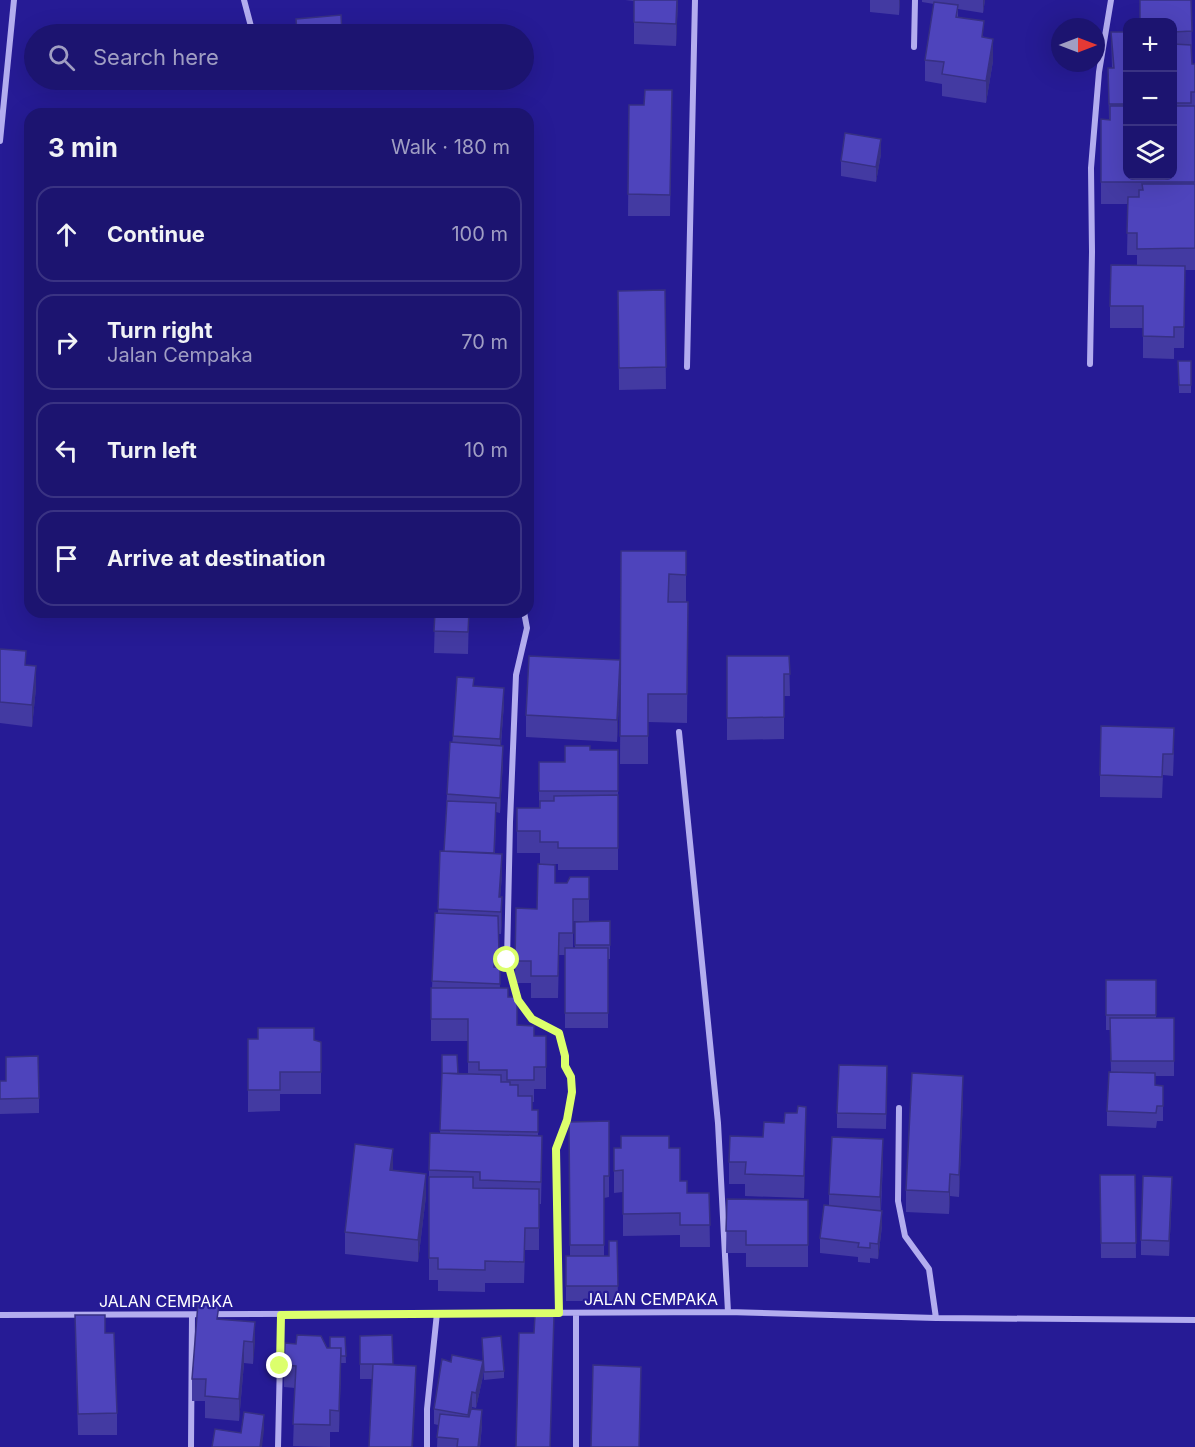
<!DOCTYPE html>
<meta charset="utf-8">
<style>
:root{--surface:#1c1470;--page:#292178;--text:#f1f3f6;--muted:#a09ec3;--line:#3a3383}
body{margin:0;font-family:Inter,sans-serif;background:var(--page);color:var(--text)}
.controls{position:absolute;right:18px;top:18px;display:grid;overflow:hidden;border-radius:12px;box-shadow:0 6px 24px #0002}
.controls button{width:54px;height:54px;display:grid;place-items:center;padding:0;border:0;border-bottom:2px solid var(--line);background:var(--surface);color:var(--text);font:30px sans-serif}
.compass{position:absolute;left:1051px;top:18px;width:54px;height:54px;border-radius:50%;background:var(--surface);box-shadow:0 6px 24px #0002;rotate:90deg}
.stop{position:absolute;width:18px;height:18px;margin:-14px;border:4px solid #dcff6c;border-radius:50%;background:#fff}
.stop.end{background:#dcff6c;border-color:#fff;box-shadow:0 2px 6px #0008}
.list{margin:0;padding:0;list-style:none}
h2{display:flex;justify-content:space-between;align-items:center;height:78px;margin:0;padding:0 24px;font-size:26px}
h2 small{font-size:20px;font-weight:400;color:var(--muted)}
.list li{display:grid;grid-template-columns:39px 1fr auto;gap:18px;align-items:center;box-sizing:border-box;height:96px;margin:0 12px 12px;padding:0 12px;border:2px solid var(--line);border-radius:18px}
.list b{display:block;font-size:22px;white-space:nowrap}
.list p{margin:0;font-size:20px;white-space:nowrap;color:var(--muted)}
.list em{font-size:20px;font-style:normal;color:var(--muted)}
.icon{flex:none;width:33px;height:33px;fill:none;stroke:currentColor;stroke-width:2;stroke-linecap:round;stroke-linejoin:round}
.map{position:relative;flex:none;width:1195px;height:1447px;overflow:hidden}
.search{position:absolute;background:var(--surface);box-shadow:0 6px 24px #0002;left:24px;top:24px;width:510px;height:66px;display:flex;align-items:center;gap:15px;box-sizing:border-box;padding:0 21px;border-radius:33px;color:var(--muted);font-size:22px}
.panel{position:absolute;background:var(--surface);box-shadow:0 6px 24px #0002;left:24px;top:108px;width:510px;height:510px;border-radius:18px}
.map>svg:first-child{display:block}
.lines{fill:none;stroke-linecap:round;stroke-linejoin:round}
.minor{stroke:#b3adef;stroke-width:6}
.wall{fill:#433aa2}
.shaded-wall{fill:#373084}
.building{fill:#4e44bc;stroke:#373084;stroke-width:1.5}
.route{stroke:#dcff6c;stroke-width:8}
.labels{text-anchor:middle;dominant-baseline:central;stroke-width:4.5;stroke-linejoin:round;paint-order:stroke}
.street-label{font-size:16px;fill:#fff;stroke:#261b95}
</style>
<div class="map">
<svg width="1195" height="1447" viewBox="0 0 1195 1447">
<rect width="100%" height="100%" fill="#261b95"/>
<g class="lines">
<path class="minor" d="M244 0 253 34
M914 47 915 0
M0 141 14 0
M1090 364 1092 252 1091 168 1099 72 1111 0
M687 367 695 0
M524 612 527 628 516 675 510 822 507 960 518 1000 532 1019 559 1033 565 1056V1066L571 1077 572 1092 567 1120 556 1148 559 1313
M679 732 718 1123 728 1312
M899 1108 898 1201 905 1236 929 1269 936 1318
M576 1313V1447
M0 1315 728 1312 936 1318 1195 1320
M191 1447 192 1315
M278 1447 281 1315
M427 1447V1409L437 1313"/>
</g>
<path class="wall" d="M625 0H678L676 46 634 44V1Z
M870 0H900L899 15 870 12Z
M922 0H985L983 13 958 9V17L984 37 993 61 986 103 942 96V84L925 81V60L934 4 922 2Z
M1191 0 1192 64H1195V270H1185L1184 348H1174V359L1143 358V328H1110V306L1137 265V255H1127L1128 204H1101V119L1109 120 1108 68H1112L1111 32H1128V176H1173V22Z
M300 80H334L300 83Z
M672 90 670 216H628L629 105H644Z
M881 154 876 182 841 176V161Z
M665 290 666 389 619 390 618 291Z
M1178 361H1191V393H1179Z
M621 551H686V602H688L687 723 648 722V764H620Z
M426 612H469L468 654 434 653 435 615 426 614Z
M0 649 26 665 36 688 32 727 0 723Z
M727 656H789L790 696H784V739L727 740Z
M620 682 617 742 526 737V715Z
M474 686 504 703 501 746 503 761 500 813 496 812 495 853 502 876 500 897 502 919 501 934H498L499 967 500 988 508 997 517 1025 534 1036H546V1089H534V1102H532V1110H538V1136L542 1158 541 1204H539V1250H525L524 1283H485V1292L438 1291V1280H429V1170L440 1133 442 1073 468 1074V1041H431V988H432L435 913H438L440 851H444L447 794 453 736Z
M590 750H618V870H558V864H540V853H517V808H539V762H565Z
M1174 750 1173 776 1163 775 1162 798 1100 797V775Z
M589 877V921H573V948H575V922L610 921V959H608V1028H565V955H559L558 998H531V983H515L516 908 537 909 555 883H567Z
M1106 980H1156V1018H1174V1076H1155V1085L1163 1100V1121H1157L1156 1128 1107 1126V1111L1111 1072 1110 1030H1106Z
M248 1039 314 1040 321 1042V1094H280V1111L248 1112Z
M6 1057 39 1098V1113L0 1114V1081H6Z
M887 1081 886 1129 837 1128V1113Z
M963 1098 959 1197 950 1196 949 1214 906 1212V1190Z
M797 1113 806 1128 804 1198 745 1196V1184H729V1162Z
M609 1121V1197L604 1198V1256H609L617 1241 618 1301H566V1256H570L569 1122Z
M614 1148H669L680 1181 687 1193H709L710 1247H680V1235L623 1236V1192L614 1193Z
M883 1161 881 1211 882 1226 878 1259 870 1258V1263L858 1262V1257L820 1253V1238L829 1205V1194Z
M1100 1175H1135L1136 1258H1101Z
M1172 1192 1169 1256 1141 1255V1240Z
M426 1196 418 1262 345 1254V1232Z
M727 1199 808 1200V1267H746V1253H726Z
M75 1315 105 1333 117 1413V1435H78Z
M219 1319 255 1322 253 1364 244 1363 239 1421 205 1418V1401H192V1379Z
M392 1335 393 1365 416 1388 372 1379H360V1336Z
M345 1337 346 1363H341L339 1432H330V1447L293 1446 295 1388 284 1387V1365L327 1348H330Z
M482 1338 504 1371V1378L484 1380 483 1366V1376L476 1408 472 1407V1409L482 1425 480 1447H437L438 1425 434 1424V1409L451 1362 483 1361Z"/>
<path class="shaded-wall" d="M677 0H678L676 46V24Z
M899 0H900L899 15Z
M983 0H985L983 13Z
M993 39V61L986 103V81Z
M881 139V154L876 182V167Z
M620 660V682L617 742V720Z
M36 666V688L32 727V705Z
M504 688V703L500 754V739Z
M503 746V761L500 813V798Z
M502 854V876L499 912V897Z
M502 897V919L501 934V912Z
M963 1076V1098L959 1197V1175Z
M806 1107V1128L804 1198V1176Z
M883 1139V1161L880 1219V1197Z
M393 1149V1171L390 1170Z
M426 1174V1196L418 1262V1240Z
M950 1174V1196L949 1214V1192Z
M1172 1177V1192L1169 1256V1241Z
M882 1211V1226L878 1259V1244Z
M255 1322V1344L253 1364V1342Z
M244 1341V1363L239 1421V1399Z
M341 1348V1370L339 1432V1411Z
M483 1361V1376L476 1408V1393Z
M416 1366V1388L413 1447H412Z
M472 1392V1407L468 1430V1415Z
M482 1410V1425L480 1447H478Z
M264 1415V1430L262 1447H260Z"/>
<path class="building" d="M634 0H677L676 24 634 22Z
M1140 0H1191L1192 31 1173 32V22H1140Z
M934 2 958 5 956 17 984 21 982 37 993 39 986 81 942 74 944 62 925 60Z
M341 15 342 34H297L296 19Z
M1111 32H1128V104H1109L1108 68H1114Z
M1173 44 1191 45 1192 64H1195V92H1191V103H1173Z
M645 90H672L670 195 628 194 629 105H644Z
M1110 106H1128V176H1173V106H1195V182H1101V119L1110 120Z
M845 133 881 139 876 167 841 161Z
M1142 184H1195V248L1137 249V233H1127L1128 197H1139V190H1143Z
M1111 265 1185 266 1184 327H1174V337L1143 336V306H1110Z
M665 290 666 367 619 368 618 291Z
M1178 361H1191V385H1179Z
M621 551H686V575L669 574 668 602H688L687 694H648V736H620Z
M435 612H469L468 632 434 631Z
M0 649 26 651 25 665 36 666 32 705 0 702Z
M529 656 620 660 617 720 526 715Z
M727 656H789L790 674H784V717L727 718Z
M457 677 474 678 473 686 504 688 500 739 453 736Z
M1101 726 1174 728 1173 754H1163L1162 777 1100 775Z
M450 742 503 746 500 798 447 794Z
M565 746H590V750H618V791H539V762H565Z
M618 795V848H558V842H540V831H517V808H540V801H554V796Z
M447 801 496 803 494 853 444 851Z
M440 851 502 854 499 897H502L501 912 438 909Z
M538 864 555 865V883H567L570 877H589V899H573V933H559L558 976H531V961H515L516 908 537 909Z
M435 913 498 916 499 953H495L494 967H500V984L432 981Z
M610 921V945H575V922Z
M565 948H608V1013H565Z
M1106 980H1156V1015H1106Z
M431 988H508V997H517V1025L534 1026V1036H546V1067H534V1080H507V1070H479V1062H468V1019H431Z
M1110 1018H1174V1061H1111Z
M258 1028H314V1040L321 1042V1072H280V1090H248V1039H258Z
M442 1055H457L458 1074 442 1073Z
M38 1056 39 1098 0 1099V1081H6V1057Z
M839 1065 887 1066 886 1114 837 1113Z
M1109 1072 1155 1073V1085L1163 1086V1106H1157L1156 1113 1107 1111Z
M442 1073 501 1075V1082H510V1085H518V1096H532V1110H538V1132L440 1130Z
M912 1073 963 1076 959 1175 950 1174 949 1192 906 1190Z
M798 1106 806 1107 804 1176 745 1174 746 1162H729L730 1136 763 1137 764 1122 784 1123 785 1113H797Z
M609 1121V1176H604V1245H570L569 1122Z
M430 1133 542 1136 541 1182 480 1180V1172L429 1170Z
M621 1136H669V1148H680V1181H687V1193H709L710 1225H680V1213L623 1214V1170L614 1171V1148H621Z
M832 1137 883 1139 880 1197 829 1194Z
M355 1144 393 1149 390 1170 426 1174 418 1240 345 1232Z
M1100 1175H1135L1136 1243H1101Z
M1143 1176 1172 1177 1169 1241 1141 1240Z
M429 1177H473V1188L539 1189V1228H525L524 1262 485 1261V1270L438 1269V1258H429Z
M727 1199 808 1200V1245H746V1231H726Z
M824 1205 882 1211 878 1244 870 1243V1248L858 1247 859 1243 820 1238Z
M609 1241H617L618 1286H566V1256H609Z
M198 1303 219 1305 217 1319 255 1322 253 1342 244 1341 239 1399 205 1396 206 1379H192Z
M75 1315H105V1333H114L117 1413 78 1414Z
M535 1315H554L550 1447H516L519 1333H534Z
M297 1335 321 1336 327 1348H341L339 1411 330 1410V1425L293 1424 296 1366 284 1365 285 1343 296 1344Z
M392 1335 393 1364H360V1336Z
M501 1336 504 1371 484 1372 482 1338Z
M330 1337H345L346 1356H341V1348H330Z
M452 1355 483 1361 476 1393 472 1392 468 1415 434 1409 442 1359 451 1362Z
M373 1364 416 1366 412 1447H369Z
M593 1365 641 1367 639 1447H591Z
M471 1409 482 1410 478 1447H457L458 1439 437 1437 440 1414 469 1417Z
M244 1412 264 1415 260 1447H212L215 1429 241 1433Z"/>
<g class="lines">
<path class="route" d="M280 1366 281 1315 559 1313 556 1149 567 1120 572 1092 571 1077 565 1066V1056L559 1033 532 1019 518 1000 507 960"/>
</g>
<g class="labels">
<g class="street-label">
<text x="651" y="1299">JALAN CEMPAKA</text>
<text x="166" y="1301">JALAN CEMPAKA</text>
</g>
</g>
</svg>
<div class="controls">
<button>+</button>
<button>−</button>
<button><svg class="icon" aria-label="layers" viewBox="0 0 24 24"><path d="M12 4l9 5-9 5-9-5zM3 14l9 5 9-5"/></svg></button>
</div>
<svg class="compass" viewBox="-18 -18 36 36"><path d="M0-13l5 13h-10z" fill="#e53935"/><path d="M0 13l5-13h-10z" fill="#a09ec3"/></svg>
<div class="stop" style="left:507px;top:960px"></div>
<div class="stop end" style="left:280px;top:1366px"></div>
<div class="search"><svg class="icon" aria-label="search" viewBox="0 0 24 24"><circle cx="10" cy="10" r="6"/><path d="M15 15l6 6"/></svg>Search here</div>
<section class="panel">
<h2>3 min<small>Walk · 180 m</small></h2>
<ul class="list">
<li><svg class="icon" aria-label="ahead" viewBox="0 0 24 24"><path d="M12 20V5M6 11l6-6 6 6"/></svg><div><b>Continue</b></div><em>100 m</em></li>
<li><svg class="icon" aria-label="right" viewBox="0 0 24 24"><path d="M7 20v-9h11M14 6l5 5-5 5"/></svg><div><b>Turn right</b><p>Jalan Cempaka</p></div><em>70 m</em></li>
<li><svg class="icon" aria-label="left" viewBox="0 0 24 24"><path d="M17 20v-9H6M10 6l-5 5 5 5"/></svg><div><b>Turn left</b></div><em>10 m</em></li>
<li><svg class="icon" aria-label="arrive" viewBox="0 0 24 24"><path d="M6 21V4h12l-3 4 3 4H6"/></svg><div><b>Arrive at destination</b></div></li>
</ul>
</section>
</div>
